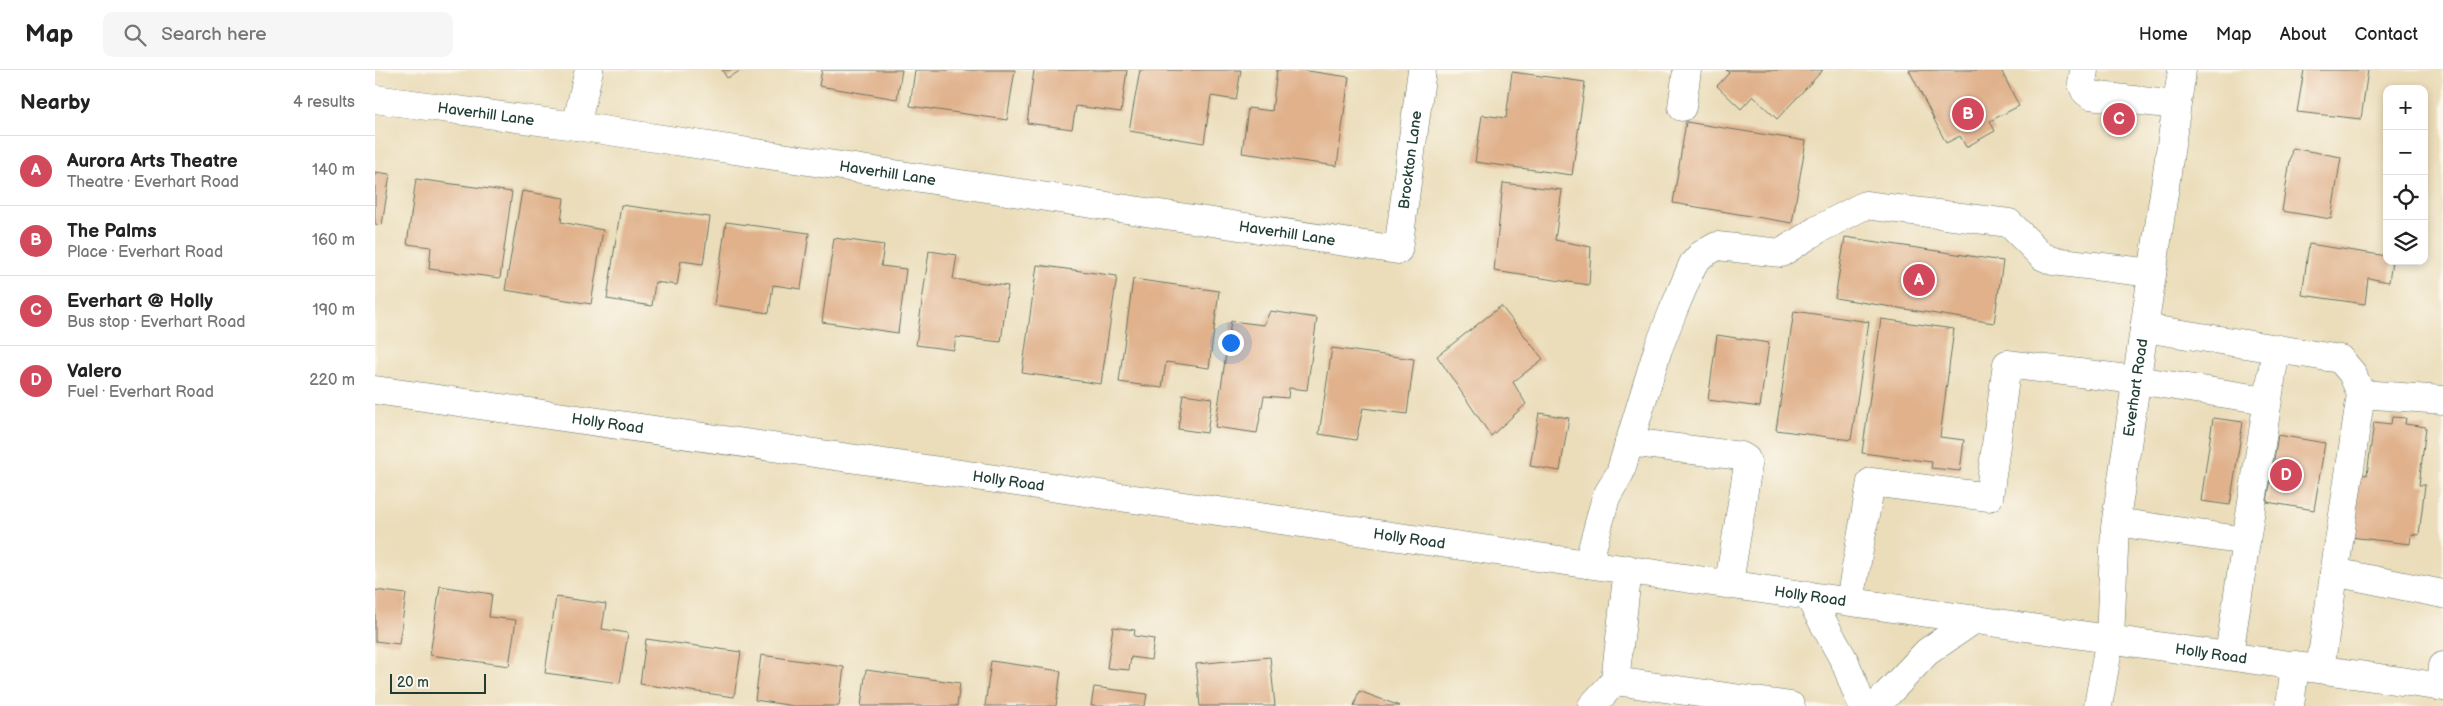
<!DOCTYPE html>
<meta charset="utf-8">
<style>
:root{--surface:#fff;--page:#f6f6f6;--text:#222;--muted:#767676;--line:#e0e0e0;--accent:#d1495b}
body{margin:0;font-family:"Balsamiq Sans",sans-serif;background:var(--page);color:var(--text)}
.controls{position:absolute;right:15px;top:15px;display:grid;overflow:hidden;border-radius:10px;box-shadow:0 2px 8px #0003}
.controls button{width:45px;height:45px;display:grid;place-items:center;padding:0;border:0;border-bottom:1px solid var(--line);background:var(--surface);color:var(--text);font:25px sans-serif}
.scale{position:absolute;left:15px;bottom:12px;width:96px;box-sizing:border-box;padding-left:5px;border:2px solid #1f3d34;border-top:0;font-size:14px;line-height:18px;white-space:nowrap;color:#1f3d34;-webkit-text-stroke:4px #fbf7ec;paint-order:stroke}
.you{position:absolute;left:855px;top:272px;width:18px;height:18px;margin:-12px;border:4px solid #fff;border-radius:50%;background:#1a73e8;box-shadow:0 0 0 8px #1a73e833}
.badge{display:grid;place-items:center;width:32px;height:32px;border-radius:50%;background:var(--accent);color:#fff;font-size:16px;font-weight:700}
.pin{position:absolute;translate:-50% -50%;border:2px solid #fff;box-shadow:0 1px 5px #0006}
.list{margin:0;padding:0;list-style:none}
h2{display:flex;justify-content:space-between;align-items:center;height:65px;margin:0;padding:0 20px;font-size:21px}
h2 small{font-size:16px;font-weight:400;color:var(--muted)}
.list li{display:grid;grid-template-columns:32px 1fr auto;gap:15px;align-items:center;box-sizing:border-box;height:70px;padding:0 20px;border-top:1px solid var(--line)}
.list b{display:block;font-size:19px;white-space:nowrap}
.list p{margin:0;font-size:16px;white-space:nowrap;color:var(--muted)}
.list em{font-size:16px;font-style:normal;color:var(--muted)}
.icon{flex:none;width:28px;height:28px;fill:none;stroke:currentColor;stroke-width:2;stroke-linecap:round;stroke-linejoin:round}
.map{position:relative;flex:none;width:2068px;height:636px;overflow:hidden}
header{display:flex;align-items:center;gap:30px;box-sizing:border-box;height:70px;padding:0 25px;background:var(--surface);border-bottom:1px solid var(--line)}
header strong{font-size:24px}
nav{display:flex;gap:28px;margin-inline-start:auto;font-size:18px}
.search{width:350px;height:45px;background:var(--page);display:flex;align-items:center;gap:12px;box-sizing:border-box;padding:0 18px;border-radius:10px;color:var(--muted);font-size:19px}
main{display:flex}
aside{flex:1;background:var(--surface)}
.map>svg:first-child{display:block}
.building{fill:#e0b18b}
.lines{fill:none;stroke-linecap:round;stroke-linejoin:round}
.minor-casing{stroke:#667563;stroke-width:29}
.major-casing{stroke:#667563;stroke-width:29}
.minor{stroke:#fff;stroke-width:28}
.major{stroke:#fff;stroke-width:28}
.labels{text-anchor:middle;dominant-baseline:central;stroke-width:5;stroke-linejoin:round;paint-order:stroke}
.street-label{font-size:15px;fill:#1f3d34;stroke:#fbf7ec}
</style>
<header>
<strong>Map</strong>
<div class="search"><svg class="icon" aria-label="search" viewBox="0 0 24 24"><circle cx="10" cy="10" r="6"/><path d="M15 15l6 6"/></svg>Search here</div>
<nav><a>Home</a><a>Map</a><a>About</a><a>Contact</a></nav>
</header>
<main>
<aside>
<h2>Nearby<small>4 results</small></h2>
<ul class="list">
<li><span class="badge">A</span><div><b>Aurora Arts Theatre</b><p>Theatre · Everhart Road</p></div><em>140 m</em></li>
<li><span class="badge">B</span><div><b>The Palms</b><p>Place · Everhart Road</p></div><em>160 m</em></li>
<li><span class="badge">C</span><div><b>Everhart @ Holly</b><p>Bus stop · Everhart Road</p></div><em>190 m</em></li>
<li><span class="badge">D</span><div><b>Valero</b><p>Fuel · Everhart Road</p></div><em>220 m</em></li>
</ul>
</aside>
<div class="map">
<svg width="2068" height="636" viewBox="0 0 2068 636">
<rect width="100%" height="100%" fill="#fbf7ec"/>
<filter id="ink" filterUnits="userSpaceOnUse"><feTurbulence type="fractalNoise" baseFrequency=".02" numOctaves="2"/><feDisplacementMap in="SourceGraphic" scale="10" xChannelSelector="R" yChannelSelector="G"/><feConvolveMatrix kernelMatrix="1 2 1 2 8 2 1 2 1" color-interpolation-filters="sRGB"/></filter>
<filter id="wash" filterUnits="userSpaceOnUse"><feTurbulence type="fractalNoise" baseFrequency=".0096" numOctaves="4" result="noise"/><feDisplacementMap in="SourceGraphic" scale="20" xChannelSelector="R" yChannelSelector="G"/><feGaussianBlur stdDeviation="1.12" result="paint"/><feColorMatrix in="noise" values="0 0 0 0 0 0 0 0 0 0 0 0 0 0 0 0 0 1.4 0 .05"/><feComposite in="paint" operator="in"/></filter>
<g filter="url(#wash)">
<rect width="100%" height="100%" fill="#ebddba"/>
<g id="blocks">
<path class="building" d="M347 0H367L352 8Z
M447 0H527L522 29 444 16Z
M540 0H640L632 50 535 36Z
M659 0H752L746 42 701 36 697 59 652 53Z
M765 0H866L861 30 836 26 829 73 754 61Z
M902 0H926L974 7 962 96 867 83 873 38 897 41Z
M1351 0H1448L1402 49 1378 26 1366 39 1342 16 1354 3Z
M1534 0H1626L1644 36 1615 51 1620 61 1591 77 1585 66 1571 73Z
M1929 0H1993L1986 49 1922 42Z
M1137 2 1210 12 1197 105 1100 92 1107 45 1131 48Z
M1311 52 1431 71 1417 153 1298 133Z
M1917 78 1966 87 1956 149 1907 141Z
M0 102 15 104 7 155 0 154Z
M41 109 137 122 125 208 54 199 56 177 32 174Z
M1128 113 1187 120 1180 170 1216 177 1214 215 1119 201Z
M147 121 189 128 186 152 228 160 216 234 130 220Z
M246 135 335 147 328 194 306 191 302 215 280 212 277 236 232 229Z
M351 152 434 163 426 219 398 215 394 243 339 235Z
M1470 167 1628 191 1619 253 1460 228Z
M459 168 509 175 506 196 531 199 523 263 447 252Z
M1934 174 2012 186V191H2017L2014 212 1993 208 1990 234 1927 225Z
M554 181 582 185 578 209 633 216 626 272 581 267 579 280 541 275Z
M662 195 742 206 726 314 647 303Z
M758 209 844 221 834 298 791 292 787 318 744 312Z
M1126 236 1168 289 1138 312 1151 334 1116 366 1062 286Z
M895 241 942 248 932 320 914 318 913 328 889 326 882 363 840 357 856 251 889 255Z
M1419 241 1494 252 1476 370 1401 360Z
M1506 249 1579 259 1565 367 1589 370 1585 401 1556 398 1557 392 1487 383Z
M1342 265 1394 273 1385 337 1333 330Z
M957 278 1039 289 1032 344 988 338 981 370 944 364Z
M808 324 837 328 832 363 803 359Z
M1164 343 1194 348 1185 401 1155 396Z
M2017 347 2031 348 2030 354 2051 357 2044 415H2050L2044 465 2036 464 2035 474 1975 467 1979 403 1992 405 1999 352 2016 354Z
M1838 348 1868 352 1855 435 1826 431Z
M1903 365 1950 373 1939 440 1892 432Z
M65 516 117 524 114 547 141 550 134 596 55 585Z
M0 520 31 524 24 574 0 571Z
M181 527 231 534 227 559 253 563 245 613 170 603Z
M738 557 760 560 759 566 779 569 776 590 756 587 754 600 732 598Z
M271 569 366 582 359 627 265 614Z
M386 585 469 597 464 636H419L380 630Z
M895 587 900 636H825L821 594Z
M616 591 686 601 681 636H610Z
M491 600 585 613 582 636H486Z
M719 617 772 624 770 636H716Z
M984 621 1025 636H979Z"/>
</g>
</g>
<g filter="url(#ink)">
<use href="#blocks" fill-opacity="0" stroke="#667563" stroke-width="1"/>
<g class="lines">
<g class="minor-casing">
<g id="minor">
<path d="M1709 0 1707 13 1710 21 1715 25 1801 35"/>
<path id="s1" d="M0 29 201 56 1023 180 1047 0"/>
<path d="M1307 37 1312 0"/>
<path d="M201 56 214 0"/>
<path d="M1769 258 1965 289 1977 303 1986 324 1945 599"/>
<path d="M1986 324 2068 330"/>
<path d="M1254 372 1366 386 1371 389 1373 395 1354 513"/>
<path d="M1741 452 1871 471 1901 278"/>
<path d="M1213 494 1231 427 1245 403 1283 279 1298 241 1318 194 1326 185 1342 176 1406 183 1442 160 1490 135 1634 153 1667 186 1678 191 1777 203"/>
<path d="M1253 499 1240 611 1416 636"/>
<path d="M1959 502 2068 524"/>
<path d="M1433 525 1470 592 1487 636"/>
<path d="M1475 531 1496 412 1614 427 1632 294 1761 310 1891 330"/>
<path d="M1854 585 1871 471"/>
<path d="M2066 616 2068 596"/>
<path d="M1217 636 1240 611"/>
<path d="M1501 636 1552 582 1600 549"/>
<path d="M1915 636 1920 595"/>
</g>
</g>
<g class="major-casing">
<g id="major">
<path id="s2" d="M0 320 2068 617"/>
<path id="s3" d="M1723 636 1735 568 1740 457 1807 0"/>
</g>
</g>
<use href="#minor" class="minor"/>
<use href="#major" class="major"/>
</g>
</g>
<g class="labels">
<g class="street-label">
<text stroke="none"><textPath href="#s1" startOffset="112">Haverhill Lane</textPath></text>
<text stroke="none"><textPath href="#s1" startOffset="1125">Brockton Lane</textPath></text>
<text stroke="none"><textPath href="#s1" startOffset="518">Haverhill Lane</textPath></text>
<text stroke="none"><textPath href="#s1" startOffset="922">Haverhill Lane</textPath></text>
<text stroke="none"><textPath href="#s3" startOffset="321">Everhart Road</textPath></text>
<text stroke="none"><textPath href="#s2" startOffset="235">Holly Road</textPath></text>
<text stroke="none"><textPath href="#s2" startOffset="640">Holly Road</textPath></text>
<text stroke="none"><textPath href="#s2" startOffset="1045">Holly Road</textPath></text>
<text stroke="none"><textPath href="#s2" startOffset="1450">Holly Road</textPath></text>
<text stroke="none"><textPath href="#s2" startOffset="1855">Holly Road</textPath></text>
</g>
</g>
</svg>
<div class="controls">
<button>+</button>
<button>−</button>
<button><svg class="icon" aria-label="locate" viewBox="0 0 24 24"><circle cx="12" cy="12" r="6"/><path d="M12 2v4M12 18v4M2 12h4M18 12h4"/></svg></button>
<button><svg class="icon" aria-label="layers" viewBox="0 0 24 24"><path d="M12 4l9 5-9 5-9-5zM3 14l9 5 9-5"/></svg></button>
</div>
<div class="scale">20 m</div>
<div class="you"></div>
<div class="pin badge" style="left:1544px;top:210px">A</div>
<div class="pin badge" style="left:1593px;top:44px">B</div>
<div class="pin badge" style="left:1744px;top:49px">C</div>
<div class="pin badge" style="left:1911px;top:405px">D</div>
</div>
</main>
